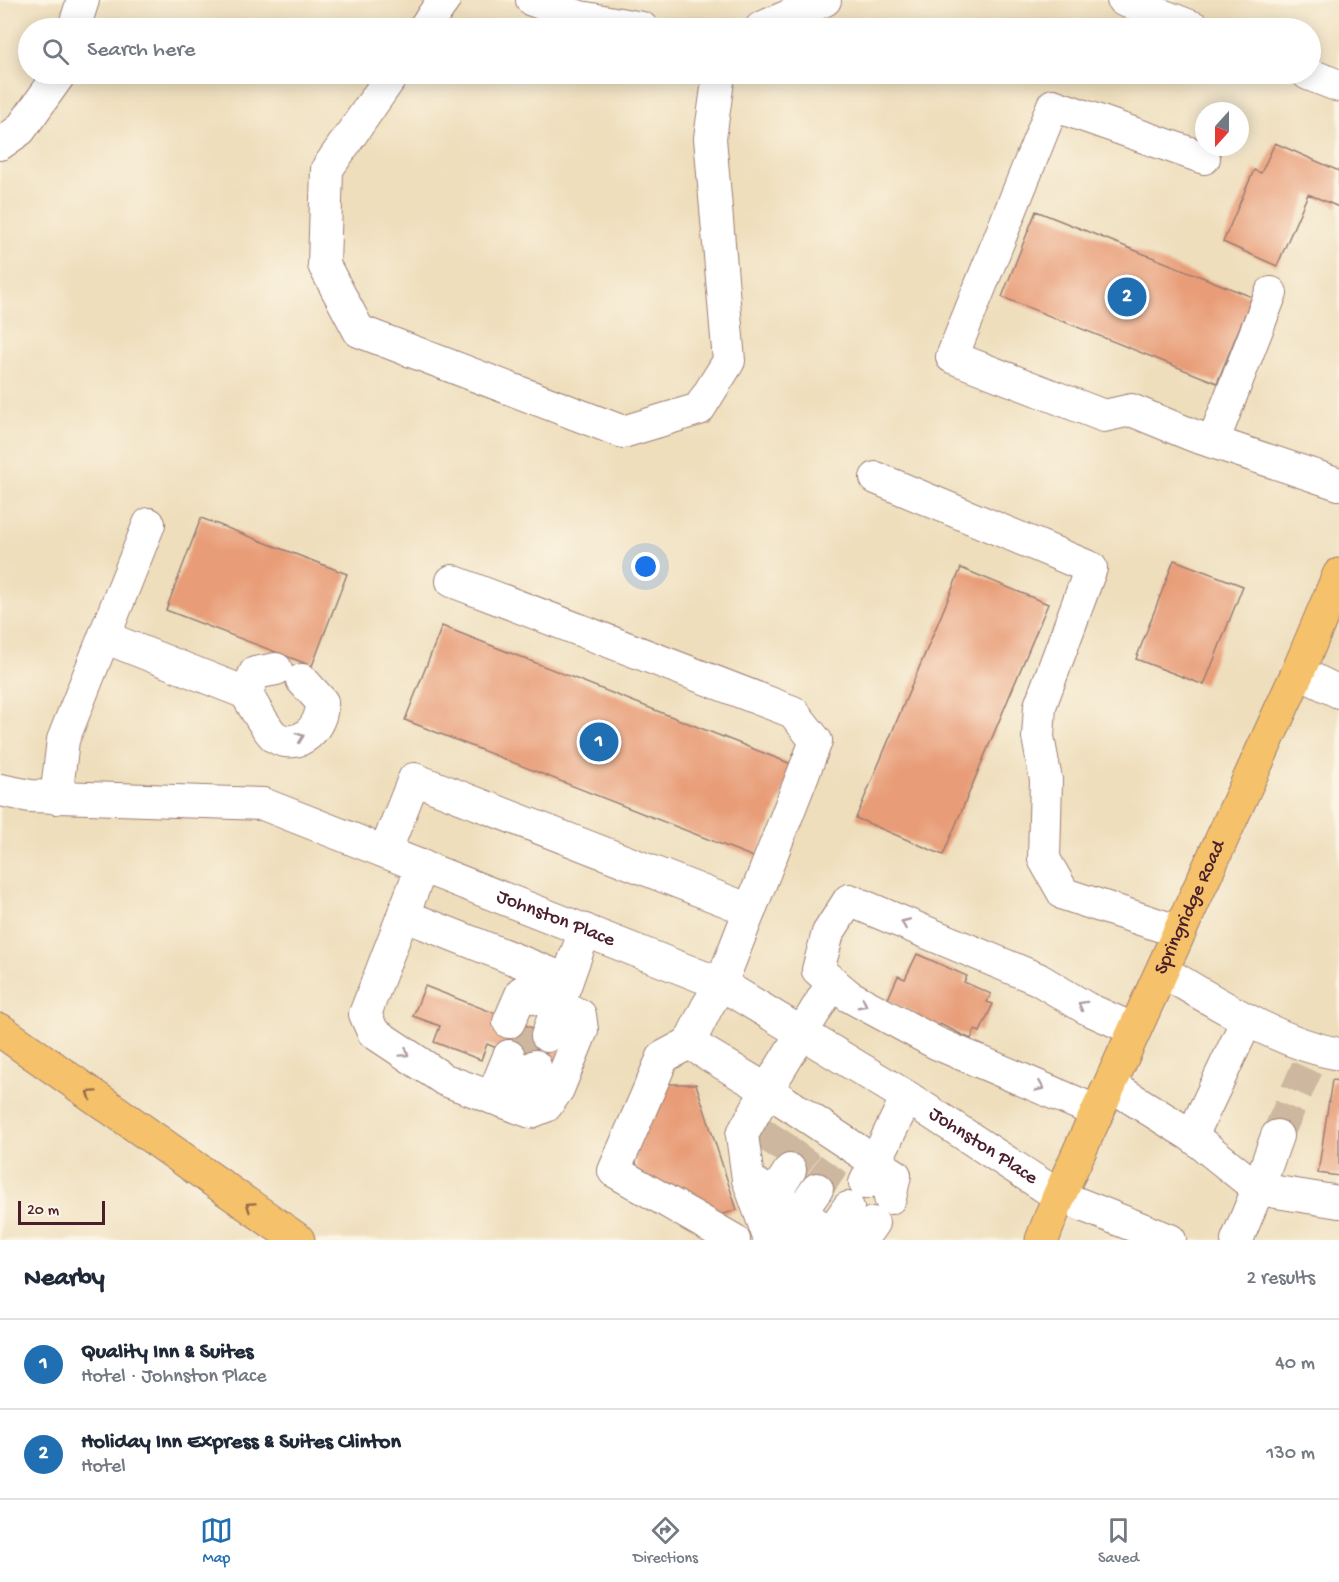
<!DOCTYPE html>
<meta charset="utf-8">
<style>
:root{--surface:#fff;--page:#f6f6f7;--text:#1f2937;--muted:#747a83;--line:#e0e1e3;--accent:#1f6fb2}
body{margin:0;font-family:"Gochi Hand",sans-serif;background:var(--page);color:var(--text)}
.compass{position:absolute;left:1195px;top:102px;width:54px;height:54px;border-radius:50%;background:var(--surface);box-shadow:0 3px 15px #0003;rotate:201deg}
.scale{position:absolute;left:18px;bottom:15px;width:87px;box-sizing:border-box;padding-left:6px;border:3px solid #4a1f2b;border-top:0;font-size:16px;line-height:21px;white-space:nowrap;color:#4a1f2b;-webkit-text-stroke:4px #fcf5e5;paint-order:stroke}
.you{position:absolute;left:646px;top:567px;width:21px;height:21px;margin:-15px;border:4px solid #fff;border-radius:50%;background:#1a73e8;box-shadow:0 0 0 9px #1a73e833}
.badge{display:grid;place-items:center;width:39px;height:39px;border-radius:50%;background:var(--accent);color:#fff;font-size:20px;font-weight:700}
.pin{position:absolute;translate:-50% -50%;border:3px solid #fff;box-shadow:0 2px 6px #0006}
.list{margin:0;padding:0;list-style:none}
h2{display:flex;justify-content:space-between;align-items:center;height:78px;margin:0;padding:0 24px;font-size:26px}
h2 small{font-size:20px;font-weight:400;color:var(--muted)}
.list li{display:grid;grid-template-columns:39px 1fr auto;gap:18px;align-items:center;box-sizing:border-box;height:90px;padding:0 24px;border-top:2px solid var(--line)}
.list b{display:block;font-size:22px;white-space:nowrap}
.list p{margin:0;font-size:20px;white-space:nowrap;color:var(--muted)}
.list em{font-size:20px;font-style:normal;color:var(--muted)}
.icon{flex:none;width:33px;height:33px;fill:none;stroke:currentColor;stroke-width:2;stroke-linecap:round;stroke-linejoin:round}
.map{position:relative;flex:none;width:1339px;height:1240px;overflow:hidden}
.search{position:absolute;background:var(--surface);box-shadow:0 3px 15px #0003;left:18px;right:18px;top:18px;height:66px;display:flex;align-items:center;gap:15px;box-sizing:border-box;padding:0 21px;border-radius:33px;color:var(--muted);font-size:22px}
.sheet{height:258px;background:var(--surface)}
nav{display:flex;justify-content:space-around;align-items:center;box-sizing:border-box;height:84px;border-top:2px solid var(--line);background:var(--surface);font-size:16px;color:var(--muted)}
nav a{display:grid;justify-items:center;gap:3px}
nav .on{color:var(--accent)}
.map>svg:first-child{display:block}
.building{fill:#e89c77}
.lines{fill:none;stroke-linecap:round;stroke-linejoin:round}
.minor-tunnel{stroke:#cdb89f;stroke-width:32;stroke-dasharray:32 16;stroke-linecap:butt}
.minor-casing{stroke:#9c7e74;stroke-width:34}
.major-casing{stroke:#9c7e74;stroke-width:35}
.highway-casing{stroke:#9c7e74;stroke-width:35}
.minor{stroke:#fff;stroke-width:32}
.major{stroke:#f5c16b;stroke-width:33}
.highway{stroke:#f5c16b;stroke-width:33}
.oneway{stroke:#ae9aa0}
.oneway2{stroke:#976848}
.labels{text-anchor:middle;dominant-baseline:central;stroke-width:4.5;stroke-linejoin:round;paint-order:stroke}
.street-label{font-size:20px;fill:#4a1f2b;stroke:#fcf5e5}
</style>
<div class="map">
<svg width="1339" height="1240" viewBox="0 0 1339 1240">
<rect width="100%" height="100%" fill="#fcf5e5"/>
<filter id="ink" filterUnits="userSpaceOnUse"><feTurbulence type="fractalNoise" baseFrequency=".0167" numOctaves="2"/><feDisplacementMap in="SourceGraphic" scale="12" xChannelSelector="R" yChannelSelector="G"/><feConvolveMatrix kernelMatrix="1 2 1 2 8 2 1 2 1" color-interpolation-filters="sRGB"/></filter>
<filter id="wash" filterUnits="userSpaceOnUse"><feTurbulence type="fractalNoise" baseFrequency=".008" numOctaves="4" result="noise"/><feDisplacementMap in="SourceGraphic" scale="24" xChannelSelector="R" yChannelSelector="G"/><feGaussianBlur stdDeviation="1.35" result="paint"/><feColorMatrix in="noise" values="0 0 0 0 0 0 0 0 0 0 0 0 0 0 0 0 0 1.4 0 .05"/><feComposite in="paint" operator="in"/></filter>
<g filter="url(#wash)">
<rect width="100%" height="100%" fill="#eedebc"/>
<g id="blocks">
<path class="building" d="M1275 143 1339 171V207L1308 194 1277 266 1223 242 1254 170 1261 173Z
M1036 211 1252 297 1217 383 1002 297Z
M201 518 347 574 312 666 166 610Z
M1174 560 1243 586 1204 685 1136 659Z
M961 568 1048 604 943 855 856 818Z
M442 626 794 765 756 858 405 720Z
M917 954 967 976 964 982 991 994 987 1002 993 1004 980 1032 975 1030 971 1039 940 1024 938 1029 915 1019 917 1014 887 1001 898 976 905 979Z
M425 986 573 1044 561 1074 487 1044 481 1060 434 1042 440 1026 413 1016Z
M1332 1080 1339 1081V1176L1318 1173Z
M669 1084H696L737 1210 714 1217 638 1172 634 1153Z"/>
</g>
</g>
<g filter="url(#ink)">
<use href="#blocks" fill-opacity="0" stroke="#9c7e74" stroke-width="1.5"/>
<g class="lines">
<path class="minor-tunnel" d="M523 1061 535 1031
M1277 1136 1307 1068
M766 1154 783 1128
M790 1170 807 1146
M817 1189 834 1164"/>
<g class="minor-casing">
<g id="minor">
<path d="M532 0 580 17 642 28"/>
<path d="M1123 0 1195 28"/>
<path d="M74 28 83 0"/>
<path d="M424 28 444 0"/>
<path d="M761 28 825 0"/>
<path d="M393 74 327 169 324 265 359 331 623 432 699 409 729 361 710 138 719 74"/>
<path d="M1308 74 1339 86"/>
<path d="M0 144 20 130 60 74"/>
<path d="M1204 158 1053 105 952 357 1104 416 1131 410 1192 435 1339 484"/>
<path d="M1213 442 1271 293"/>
<path d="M876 478 1091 568 1040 706 1038 737 1046 780 1044 859 1064 894 1180 932"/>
<path d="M452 581 793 712 816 741 721 984 707 1007 689 1043 663 1057 614 1171 734 1240"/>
<path d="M104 637 246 693"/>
<path d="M276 669 255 673 246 693C251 702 269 734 275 737 300 752 323 726 322 702L302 680"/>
<path d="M1298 672 1339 692"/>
<path id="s1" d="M0 790 30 796 263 804 721 984 907 1097 1059 1196 1170 1240"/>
<path d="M56 798 63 740 149 524"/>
<path d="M385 852 414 779 750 910"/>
<path d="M422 866 365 1014 373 1032 445 1080 531 1112 546 1106 558 1089 582 1030 580 1015 522 992 509 1022"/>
<path d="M403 915 567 980"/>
<path d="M1162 971C1216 1002 1277 1043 1339 1054"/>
<path d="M833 982 767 1090 895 1175 890 1198"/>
<path d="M547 1036 585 930"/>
<path d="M689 1043 767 1090 742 1135 748 1179 770 1240"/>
<path d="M1110 1085 1192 1136 1258 1189 1277 1136"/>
<path d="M492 1098 509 1056"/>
<path d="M518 1107 535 1066"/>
<path d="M1098 1112 936 1043 849 996 818 970 828 933 849 900 1038 979 1086 1008 1135 1030"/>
<path d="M1192 1136 1247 1020"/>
<path d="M748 1179 841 1240"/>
<path d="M865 1183 907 1097"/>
<path d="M774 1215 773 1196 790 1170"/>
<path d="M791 1232 800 1213 817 1189"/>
<path d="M818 1240 831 1233 848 1208"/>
<path d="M861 1240 873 1223"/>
<path d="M1237 1240 1258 1189 1339 1202"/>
</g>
</g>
<g class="major-casing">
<g id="major">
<path id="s2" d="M1042 1240 1059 1196 1298 672 1339 575"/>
</g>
</g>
<g class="highway-casing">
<path id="highway" d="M0 1030 298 1240"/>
</g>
<use href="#minor" class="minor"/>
<use href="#major" class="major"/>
<use href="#highway" class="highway"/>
</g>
<defs><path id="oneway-chevron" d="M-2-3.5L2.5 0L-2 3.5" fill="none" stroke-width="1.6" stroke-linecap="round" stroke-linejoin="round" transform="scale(1.5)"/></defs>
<g class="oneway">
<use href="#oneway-chevron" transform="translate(300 737) rotate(-21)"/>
<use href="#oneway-chevron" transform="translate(905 923) rotate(-157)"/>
<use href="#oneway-chevron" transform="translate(863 1004) rotate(28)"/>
<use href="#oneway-chevron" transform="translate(1082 1005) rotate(-151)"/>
<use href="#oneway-chevron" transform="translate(405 1053) rotate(34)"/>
<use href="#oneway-chevron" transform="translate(1040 1087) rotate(23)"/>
</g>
<g class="oneway2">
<use href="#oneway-chevron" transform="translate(91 1094) rotate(-145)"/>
<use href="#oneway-chevron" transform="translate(250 1206) rotate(-145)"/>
</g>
</g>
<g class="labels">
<g class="street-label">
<text stroke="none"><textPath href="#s2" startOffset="364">Springridge Road</textPath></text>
<text stroke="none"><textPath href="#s1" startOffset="578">Johnston Place</textPath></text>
<text stroke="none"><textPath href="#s1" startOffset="1064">Johnston Place</textPath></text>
</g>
</g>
</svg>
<svg class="compass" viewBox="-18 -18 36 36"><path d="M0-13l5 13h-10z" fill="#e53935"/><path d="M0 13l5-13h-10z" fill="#747a83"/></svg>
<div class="scale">20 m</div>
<div class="you"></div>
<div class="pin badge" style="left:599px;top:742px">1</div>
<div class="pin badge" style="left:1127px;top:297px">2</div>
<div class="search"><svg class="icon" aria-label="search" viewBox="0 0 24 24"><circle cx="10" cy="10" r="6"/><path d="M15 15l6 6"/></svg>Search here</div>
</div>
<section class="sheet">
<h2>Nearby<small>2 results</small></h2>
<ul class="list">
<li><span class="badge">1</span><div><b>Quality Inn &amp; Suites</b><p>Hotel · Johnston Place</p></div><em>40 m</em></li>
<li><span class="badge">2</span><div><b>Holiday Inn Express &amp; Suites Clinton</b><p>Hotel</p></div><em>130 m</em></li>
</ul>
</section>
<nav>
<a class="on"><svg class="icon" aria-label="map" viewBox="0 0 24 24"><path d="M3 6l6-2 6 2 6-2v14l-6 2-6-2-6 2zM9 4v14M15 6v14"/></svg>Map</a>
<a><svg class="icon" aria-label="directions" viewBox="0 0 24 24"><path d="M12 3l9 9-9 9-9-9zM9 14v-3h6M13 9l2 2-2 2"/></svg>Directions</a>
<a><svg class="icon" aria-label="saved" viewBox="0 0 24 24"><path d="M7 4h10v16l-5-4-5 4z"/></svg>Saved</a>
</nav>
